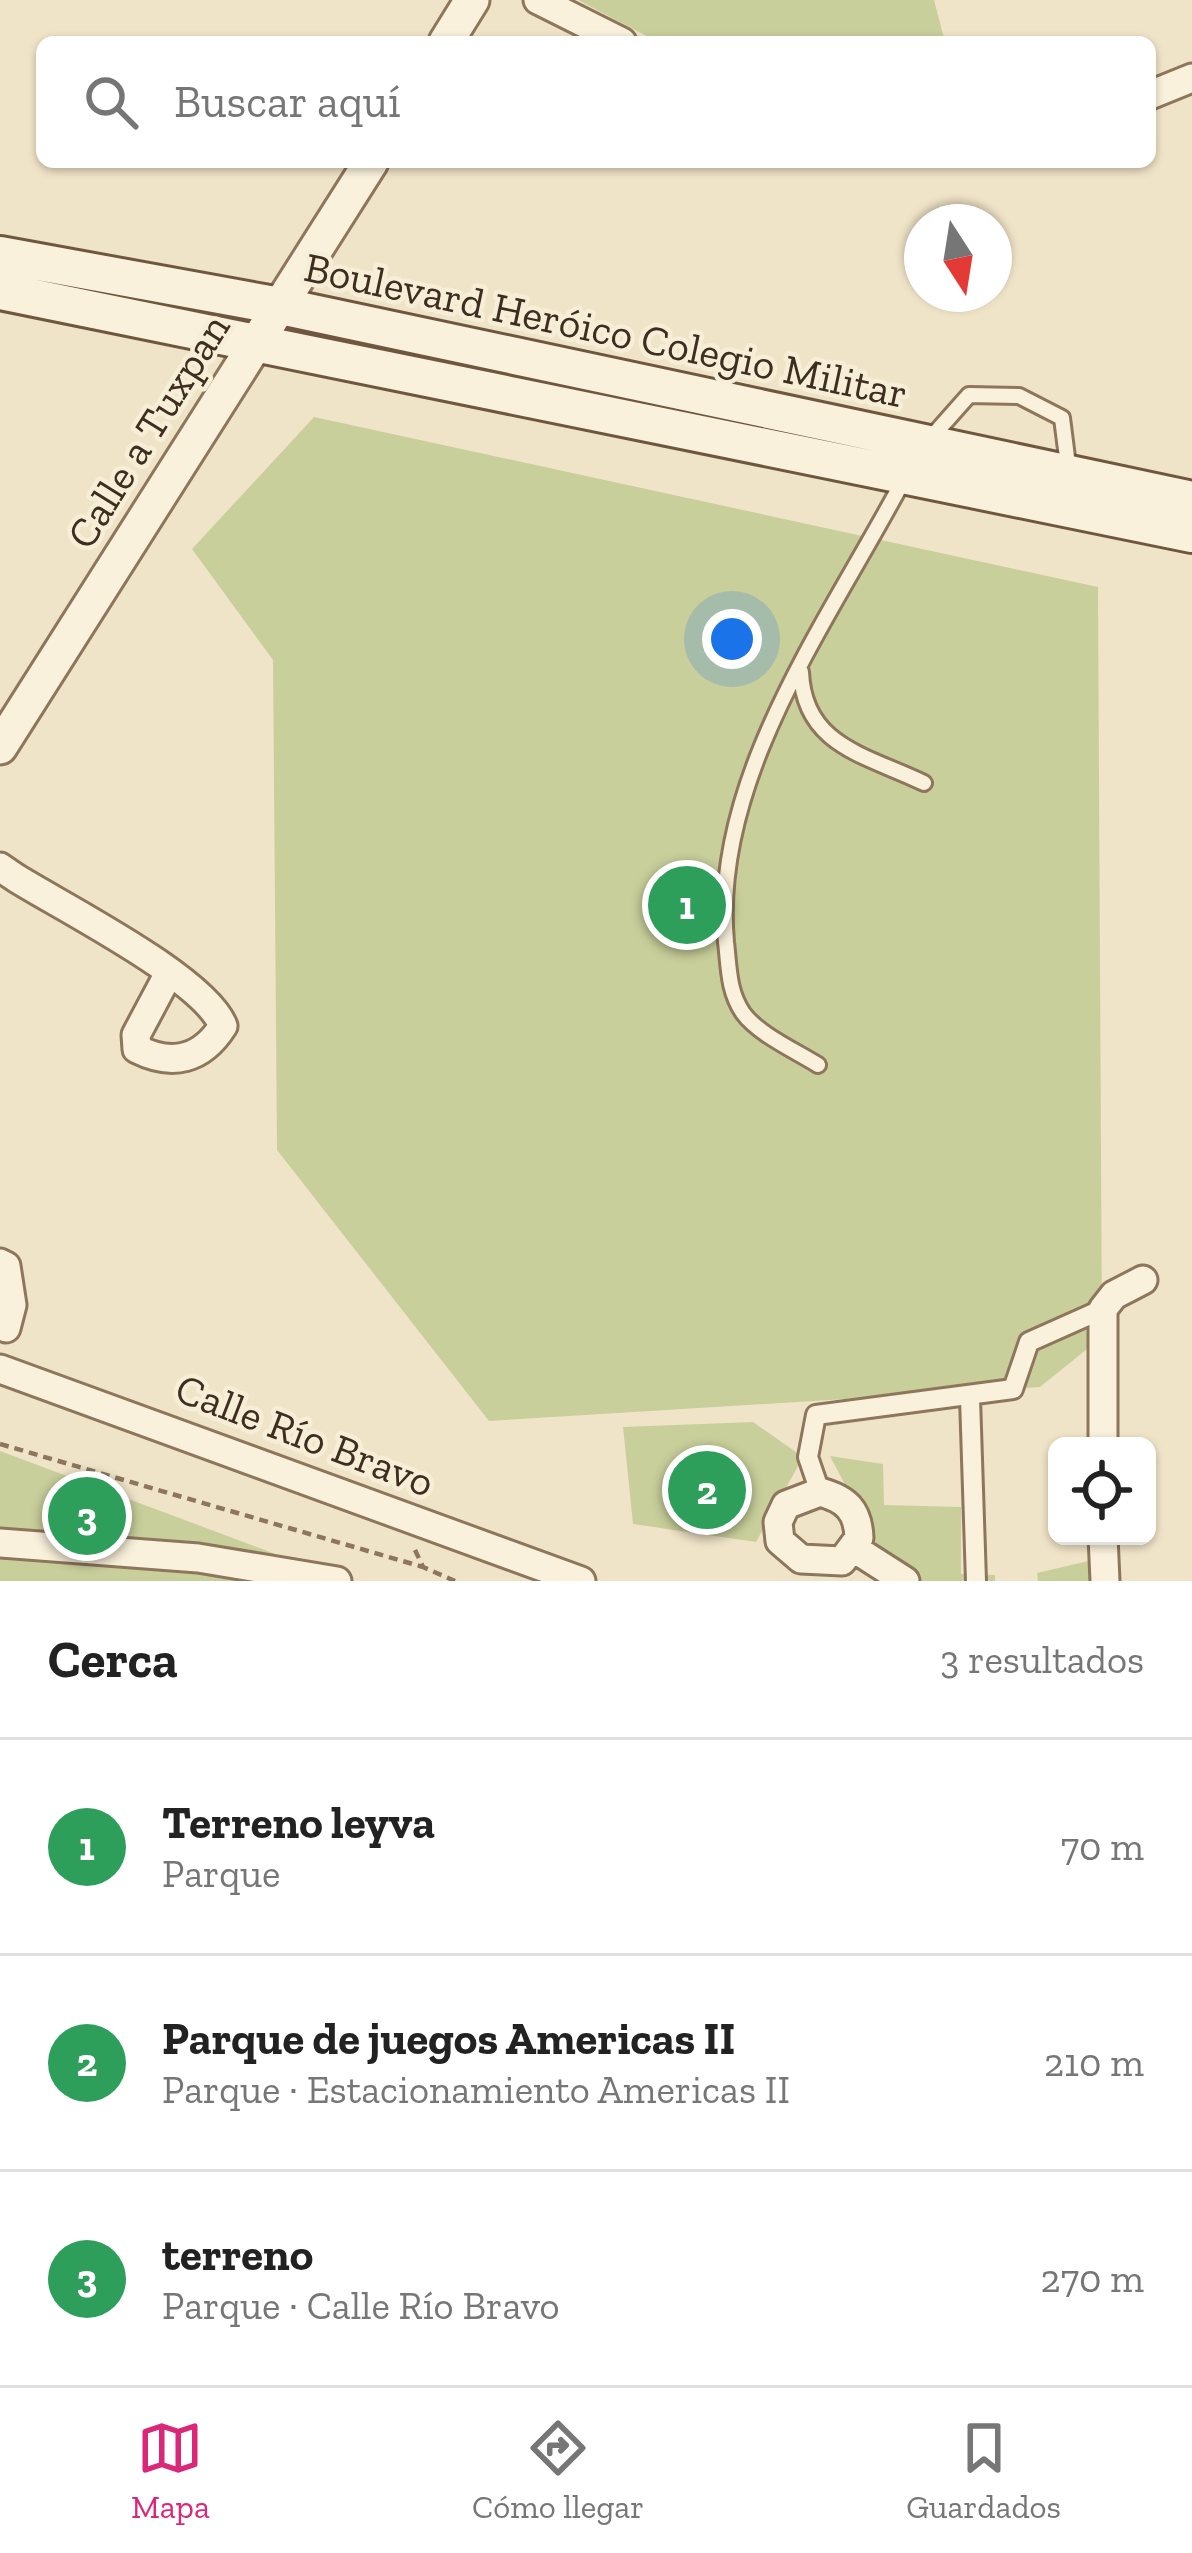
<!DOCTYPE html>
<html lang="es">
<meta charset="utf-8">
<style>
:root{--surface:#fff;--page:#f2f2f2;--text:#222;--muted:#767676;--line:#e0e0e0;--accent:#db2777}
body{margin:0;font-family:"Zilla Slab",serif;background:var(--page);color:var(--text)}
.controls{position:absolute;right:36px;bottom:36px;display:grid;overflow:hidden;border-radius:18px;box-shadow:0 3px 9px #0004}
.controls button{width:108px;height:108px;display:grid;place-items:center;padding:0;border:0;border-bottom:3px solid var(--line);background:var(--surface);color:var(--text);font:60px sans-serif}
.compass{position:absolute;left:904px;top:204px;width:108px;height:108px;border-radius:50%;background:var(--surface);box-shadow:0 3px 9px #0004;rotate:168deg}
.you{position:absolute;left:732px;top:639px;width:42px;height:42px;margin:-30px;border:9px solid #fff;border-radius:50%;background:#1a73e8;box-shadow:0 0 0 18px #1a73e833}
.badge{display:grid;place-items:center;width:78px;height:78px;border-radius:50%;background:var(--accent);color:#fff;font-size:39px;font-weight:700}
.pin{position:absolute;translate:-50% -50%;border:6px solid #fff;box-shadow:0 3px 12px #0006}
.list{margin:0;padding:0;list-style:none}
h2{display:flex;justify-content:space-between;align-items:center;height:156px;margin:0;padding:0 48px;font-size:51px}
h2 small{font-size:39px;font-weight:400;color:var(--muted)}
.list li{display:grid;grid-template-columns:78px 1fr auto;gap:36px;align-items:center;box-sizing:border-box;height:216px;padding:0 48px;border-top:3px solid var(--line)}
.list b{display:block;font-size:45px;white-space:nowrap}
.list p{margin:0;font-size:39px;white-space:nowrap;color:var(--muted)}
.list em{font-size:39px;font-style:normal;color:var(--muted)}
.icon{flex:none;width:66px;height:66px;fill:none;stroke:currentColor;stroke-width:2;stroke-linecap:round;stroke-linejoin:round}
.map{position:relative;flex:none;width:1192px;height:1581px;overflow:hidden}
.search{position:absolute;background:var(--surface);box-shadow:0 3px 9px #0004;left:36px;right:36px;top:36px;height:132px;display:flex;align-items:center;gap:30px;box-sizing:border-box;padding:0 42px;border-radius:18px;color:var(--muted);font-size:45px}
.sheet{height:804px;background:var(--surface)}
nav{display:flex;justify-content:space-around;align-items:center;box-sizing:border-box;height:168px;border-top:3px solid var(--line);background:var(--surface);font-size:33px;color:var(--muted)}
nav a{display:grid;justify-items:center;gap:6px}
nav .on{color:var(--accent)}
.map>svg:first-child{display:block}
.green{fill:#c9cf9b}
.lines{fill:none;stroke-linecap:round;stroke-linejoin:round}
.service-casing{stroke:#8d765c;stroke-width:20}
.pedestrian-casing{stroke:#8d765c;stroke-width:24}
.minor-casing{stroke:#8d765c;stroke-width:33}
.tertiary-casing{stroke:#8d765c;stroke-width:39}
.secondary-casing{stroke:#6f573f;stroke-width:42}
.path{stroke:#8d765c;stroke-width:4.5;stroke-dasharray:9 6;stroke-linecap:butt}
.service{stroke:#faf1dc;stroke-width:14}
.pedestrian{stroke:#faf1dc;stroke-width:18}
.minor{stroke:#faf1dc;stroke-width:27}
.tertiary{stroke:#faf1dc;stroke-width:33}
.secondary{stroke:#faf1dc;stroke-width:36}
.labels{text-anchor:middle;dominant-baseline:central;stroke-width:9;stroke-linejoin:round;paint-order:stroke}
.street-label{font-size:42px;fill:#3d2e20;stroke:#f7eed8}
</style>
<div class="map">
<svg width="1192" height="1581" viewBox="0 0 1192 1581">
<rect width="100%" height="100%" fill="#f0e4c8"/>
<path class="green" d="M578 0H934L945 42H658Z
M314 417 1098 587 1102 1337 1040 1387 489 1421 277 1150 273 660 192 549Z
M753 1422 803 1457 756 1542 633 1524 623 1427Z
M0 1451 348 1581H0Z
M830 1456 883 1464 884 1505 961 1507V1574L995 1575V1581H916L870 1551 851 1496Z
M1097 1559V1581H1038L1037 1573Z"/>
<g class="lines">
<g class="service-casing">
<path id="service" d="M930 439 969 395 1019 396 1062 418 1069 473
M801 672C804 746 866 755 924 783
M818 1065C796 1051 758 1034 743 1013 728 991 729 967 726 942 711 777 831 618 905 477"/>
</g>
<g class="pedestrian-casing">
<path id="pedestrian" d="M970 1398 976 1581
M820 1492 808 1457 816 1415 1013 1389 1029 1342 1103 1309"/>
</g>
<g class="minor-casing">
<path id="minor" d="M538 0 622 42
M1150 95 1192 78
M0 867 16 878C64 908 205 979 223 1026 202 1059 173 1067 137 1049L136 1035 169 973
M0 1263 6 1266 12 1305 6 1328
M0 1369 581 1581
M1103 1446V1309L1114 1295 1143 1280
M820 1492C846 1499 858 1510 859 1538L842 1561 801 1559 780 1541 778 1522 786 1505Z
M1103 1536 1105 1581
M0 1543 198 1558 337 1581
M855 1549 905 1581"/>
</g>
<g class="tertiary-casing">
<path id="tertiary" d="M446 42 472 0
M0 747 371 162"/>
</g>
<g class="secondary-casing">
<path id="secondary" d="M0 255 280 306 1192 500
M0 291 1192 534"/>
</g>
<path class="path" d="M0 1444 423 1567
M415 1550 423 1567 455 1581"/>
<use href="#service" class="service"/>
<use href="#pedestrian" class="pedestrian"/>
<use href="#minor" class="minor"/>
<use href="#tertiary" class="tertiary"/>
<use href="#secondary" class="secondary"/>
</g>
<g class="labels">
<g class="street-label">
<text transform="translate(606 330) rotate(12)">Boulevard Heróico Colegio Militar</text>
<text transform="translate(148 431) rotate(-58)">Calle a Tuxpan</text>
<text transform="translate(305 1435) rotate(21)">Calle Río Bravo</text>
</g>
</g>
</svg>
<div class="controls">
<button><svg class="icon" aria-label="locate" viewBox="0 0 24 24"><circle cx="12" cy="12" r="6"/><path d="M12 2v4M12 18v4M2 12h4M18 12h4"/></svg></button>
</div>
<svg class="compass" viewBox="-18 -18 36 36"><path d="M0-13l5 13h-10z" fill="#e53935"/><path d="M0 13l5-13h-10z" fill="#767676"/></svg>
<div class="you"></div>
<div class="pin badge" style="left:687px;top:905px;background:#2e9e5b">1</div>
<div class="pin badge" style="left:707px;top:1490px;background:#2e9e5b">2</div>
<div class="pin badge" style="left:87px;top:1516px;background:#2e9e5b">3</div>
<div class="search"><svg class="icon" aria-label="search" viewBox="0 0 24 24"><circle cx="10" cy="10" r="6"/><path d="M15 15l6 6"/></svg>Buscar aquí</div>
</div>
<section class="sheet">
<h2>Cerca<small>3 resultados</small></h2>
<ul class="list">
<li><span class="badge" style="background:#2e9e5b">1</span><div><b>Terreno leyva</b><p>Parque</p></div><em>70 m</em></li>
<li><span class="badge" style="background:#2e9e5b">2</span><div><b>Parque de juegos Americas II</b><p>Parque · Estacionamiento Americas II</p></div><em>210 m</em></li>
<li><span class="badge" style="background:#2e9e5b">3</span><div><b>terreno</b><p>Parque · Calle Río Bravo</p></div><em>270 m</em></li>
</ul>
</section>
<nav>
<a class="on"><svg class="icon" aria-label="map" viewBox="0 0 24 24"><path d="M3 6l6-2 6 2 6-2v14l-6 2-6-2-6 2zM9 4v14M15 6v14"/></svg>Mapa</a>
<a><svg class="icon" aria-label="directions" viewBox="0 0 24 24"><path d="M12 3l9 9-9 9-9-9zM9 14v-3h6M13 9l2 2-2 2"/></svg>Cómo llegar</a>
<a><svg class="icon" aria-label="saved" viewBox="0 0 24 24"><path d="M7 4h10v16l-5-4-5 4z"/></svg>Guardados</a>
</nav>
